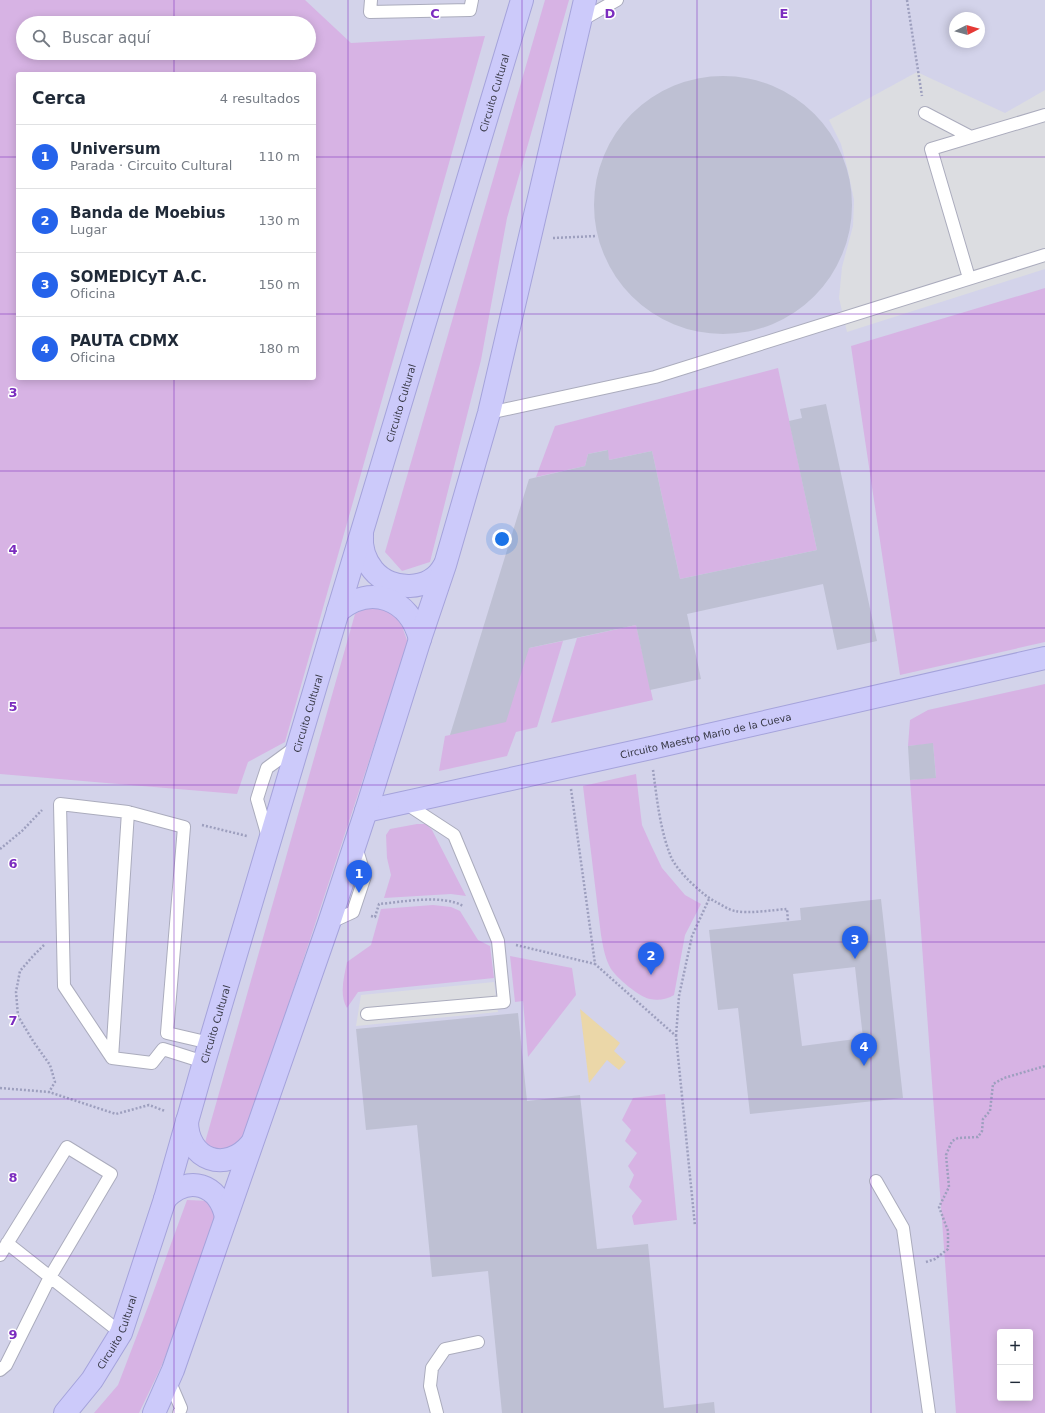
<!DOCTYPE html>
<html lang="es">
<meta charset="utf-8">
<style>
:root{--surface:#fff;--page:#f2f2f3;--text:#1f2937;--muted:#747a83;--line:#e0e1e3;--accent:#2563eb}
body{margin:0;font-family:"DejaVu Sans",sans-serif;background:var(--page);color:var(--text)}
.controls{position:absolute;right:12px;bottom:12px;display:grid;overflow:hidden;border-radius:4px;box-shadow:0 2px 10px #0003}
.controls button{width:36px;height:36px;display:grid;place-items:center;padding:0;border:0;border-bottom:1px solid var(--line);background:var(--surface);color:var(--text);font:20px sans-serif}
.compass{position:absolute;left:949px;top:12px;width:36px;height:36px;border-radius:50%;background:var(--surface);box-shadow:0 2px 10px #0003;rotate:84deg}
.you{position:absolute;left:502px;top:539px;width:14px;height:14px;margin:-10px;border:3px solid #fff;border-radius:50%;background:#1a73e8;box-shadow:0 0 0 6px #1a73e833}
.badge{display:grid;place-items:center;width:26px;height:26px;border-radius:50%;background:var(--accent);color:#fff;font-size:13px;font-weight:700}
.pin{position:absolute;translate:-50% -33px;filter:drop-shadow(0 1px 2px #0008)}
.pin::after{content:'';position:absolute;top:21px;width:14px;height:12px;background:inherit;clip-path:polygon(0 0,100% 0,50% 100%)}
.list{margin:0;padding:0;list-style:none}
h2{display:flex;justify-content:space-between;align-items:center;height:52px;margin:0;padding:0 16px;font-size:17px}
h2 small{font-size:13px;font-weight:400;color:var(--muted)}
.list li{display:grid;grid-template-columns:26px 1fr auto;gap:12px;align-items:center;box-sizing:border-box;height:64px;padding:0 16px;border-top:1px solid var(--line)}
.list b{display:block;font-size:15px;white-space:nowrap}
.list p{margin:0;font-size:13px;white-space:nowrap;color:var(--muted)}
.list em{font-size:13px;font-style:normal;color:var(--muted)}
.icon{flex:none;width:22px;height:22px;fill:none;stroke:currentColor;stroke-width:2;stroke-linecap:round;stroke-linejoin:round}
.map{position:relative;flex:none;width:1045px;height:1413px;overflow:hidden}
.search{position:absolute;background:var(--surface);box-shadow:0 2px 10px #0003;left:16px;top:16px;width:300px;height:44px;display:flex;align-items:center;gap:10px;box-sizing:border-box;padding:0 14px;border-radius:22px;color:var(--muted);font-size:15px}
.panel{position:absolute;background:var(--surface);box-shadow:0 2px 10px #0003;left:16px;top:72px;width:300px;height:308px;border-radius:4px}
.map>svg:first-child{display:block}
.education{fill:#d3d3ea;fill-rule:evenodd}
.green{fill:#d7b3e4;fill-rule:evenodd}
.parking{fill:#dcdde1}
.water{fill:#ebd7a8}
.building{fill:#bec0d3;fill-rule:evenodd}
.lines{fill:none;stroke-linecap:round;stroke-linejoin:round}
.lane-casing{stroke:#abacbd;stroke-width:14}
.secondary-casing{stroke:#a5a3db;stroke-width:24}
.path{stroke:#9d9fbe;stroke-width:2.5;stroke-dasharray:2 2;stroke-linecap:butt}
.lane{stroke:#fff;stroke-width:12}
.secondary{stroke:#cccafa;stroke-width:22}
.grid{fill:none;stroke:#7b2cbf;stroke-width:1;stroke-opacity:0.55}
.labels{text-anchor:middle;dominant-baseline:central;stroke-width:3;stroke-linejoin:round;paint-order:stroke}
.street-label{font-size:10px;fill:#373845;stroke:#fff}
.grid-label{font-size:13px;text-anchor:middle;font-weight:bold;fill:#7b2cbf;stroke:#fff;stroke-width:3;stroke-linejoin:round;paint-order:stroke}
</style>
<div class="map">
<svg width="1045" height="1413" viewBox="0 0 1045 1413">
<rect width="100%" height="100%" fill="#e8e8f2"/>
<path class="education" d="M0 0H1045V1413H0ZM955 18H979V42H955ZM23 23H309V53H23ZM18 74H314V378H18ZM1000 1332H1030V1398H1000Z"/>
<path class="green" d="M0 0H305L351 43 485 36 285 742 248 762 237 794 0 774ZM23 23H309V53H23ZM18 74H314V378H18Z
M545 0H569L507 218 481 360 430 562 402 571 385 552Z
M1045 288V642L900 675 851 346Z
M778 368 817 550 680 579 652 451 609 460 607 450 588 454 585 466 536 477 555 426Z
M375 603 398 615 408 643 241 1148 217 1153 204 1146 355 614Z
M636 625 653 700 551 723 577 638Z
M563 641 537 727 516 732 507 756 439 771 445 736 450 735 529 648Z
M1045 684V1413H956L910 780 936 777 933 744 908 746 910 720 928 710ZM1000 1332H1030V1398H1000Z
M636 774 642 825 651 845 662 868 685 895 701 904 685 935 674 995C668 999 658 1001 650 999 639 997 617 978 611 969 605 959 603 946 601 935L583 786Z
M417 824H426L432 830 466 896 451 894 384 898 391 875 387 858 386 835 390 829Z
M433 905 451 907 460 911 478 940 490 946 494 978 358 992 347 1008C339 995 344 977 347 962L371 945 381 909Z
M510 956 572 968 576 995 528 1057 523 1001 515 1002Z
M665 1094 677 1220 634 1225 632 1216 642 1201 629 1187 634 1175 628 1166 637 1153 625 1141 631 1130 622 1120 633 1098Z
M187 1200 211 1201 221 1217 161 1367 139 1413H94L118 1385 149 1304Z"/>
<path class="parking" d="M917 72 1005 113 1045 90V269L847 332 839 298 842 267 853 226 854 200 848 171 841 144 829 120Z
M494 982 498 1012 356 1026 361 995Z"/>
<path class="water" d="M580 1009 620 1043 614 1051 626 1062 619 1070 607 1060 589 1083Z"/>
<path class="building" d="M594 205a129 129 0 1 1 258 0a129 129 0 1 1-258 0Z
M826 404 877 641 837 650 823 584 687 614 701 679 650 690 636 625 529 648 506 722 450 735 529 479 585 466 588 454 608 450 609 460 652 451 680 579 817 550 789 421 802 418 800 409Z
M933 743 936 778 910 780 908 746Z
M881 899 903 1098 750 1114 738 1008 718 1010 709 930 801 920 800 908ZM855 967 863 1038 802 1046 793 974Z
M518 1013 527 1101 580 1095 597 1249 648 1244 664 1408 714 1402 715 1413H502L488 1271 432 1277 417 1125 366 1130 356 1029Z"/>
<g class="lines">
<g class="lane-casing">
<path id="lane" d="M371 0 370 12 470 10 472 0
M580 21 617 0
M925 113 971 137
M969 278 931 149 1045 115
M489 413 655 377 1045 255
M268 837 257 799 262 783 267 768 297 746
M329 923 353 912 365 876 356 847
M367 1014 504 1002 498 941 454 835 405 803
M112 1058 128 812
M204 1062 163 1049 152 1063 112 1058 64 986 60 804 128 812 184 827 167 1033 210 1043
M876 1181 903 1228 929 1413
M7 1243 121 1333
M0 1255 67 1147 111 1174 50 1277 6 1365 0 1370
M169 1380 181 1408 179 1413
M437 1413 430 1386 432 1368 445 1349 478 1342"/>
</g>
<g class="secondary-casing">
<g id="secondary">
<path d="M362 535C361 547 365 560 373 570 391 592 430 592 444 566"/>
<path d="M338 611C371 584 409 598 420 639"/>
<path id="s1" d="M366 811 651 748 1045 658"/>
<path d="M187 1121C187 1160 226 1174 251 1144"/>
<path d="M165 1199C188 1174 219 1184 226 1217"/>
<path id="s2" d="M65 1413 92 1380 121 1333 165 1199 204 1062 338 611 522 0"/>
<path d="M154 1413 173 1370 329 923 366 811 420 639 445 565 489 413 585 0"/>
</g>
</g>
<path class="path" d="M907 0 922 96
M553 238 597 236
M653 770C657 799 660 830 671 857 677 871 702 895 716 902 722 905 729 910 735 911 749 914 772 910 787 909L788 921
M571 789 595 964 676 1036 695 1226
M202 825 247 836
M0 849 22 831 42 810
M371 916 375 917 379 904C402 902 443 894 463 906
M44 945 33 956 20 971 16 992 18 1016 33 1041 50 1065 55 1082 49 1092
M516 945 595 964
M676 1036 679 996 692 936 709 899
M0 1088 49 1092 116 1114 149 1105 165 1111
M926 1262 935 1259 948 1249V1231L939 1207 949 1187 946 1155 952 1141 958 1138 978 1137 982 1131 983 1119 990 1111 993 1084 1004 1078 1045 1066"/>
<use href="#lane" class="lane"/>
<use href="#secondary" class="secondary"/>
</g>
<path class="grid" d="M174 0V23M348 0V1413M522 0V1413M697 0V1413M871 0V1413M174 53V74M0 157H18M314 157H1045M0 314H18M314 314H1045M174 378V1413M0 471H1045M0 628H1045M0 785H1045M0 942H1045M0 1099H1045M0 1256H1045"/>
<g class="labels">
<g class="street-label">
<text stroke="none"><textPath href="#s2" startOffset="1393">Circuito Cultural</textPath></text>
<text stroke="none"><textPath href="#s2" startOffset="1069">Circuito Cultural</textPath></text>
<text stroke="none"><textPath href="#s2" startOffset="745">Circuito Cultural</textPath></text>
<text stroke="none"><textPath href="#s1" startOffset="348">Circuito Maestro Mario de la Cueva</textPath></text>
<text stroke="none"><textPath href="#s2" startOffset="421">Circuito Cultural</textPath></text>
<text stroke="none"><textPath href="#s2" startOffset="97">Circuito Cultural</textPath></text>
</g>
</g>
<g class="grid-label">
<text x="435" y="18">C</text>
<text x="610" y="18">D</text>
<text x="784" y="18">E</text>
<text x="13" y="397">3</text>
<text x="13" y="554">4</text>
<text x="13" y="711">5</text>
<text x="13" y="868">6</text>
<text x="13" y="1025">7</text>
<text x="13" y="1182">8</text>
<text x="13" y="1339">9</text>
</g>
</svg>
<div class="controls">
<button>+</button>
<button>−</button>
</div>
<svg class="compass" viewBox="-18 -18 36 36"><path d="M0-13l5 13h-10z" fill="#e53935"/><path d="M0 13l5-13h-10z" fill="#747a83"/></svg>
<div class="you"></div>
<div class="pin badge" style="left:359px;top:893px">1</div>
<div class="pin badge" style="left:651px;top:975px">2</div>
<div class="pin badge" style="left:855px;top:959px">3</div>
<div class="pin badge" style="left:864px;top:1066px">4</div>
<div class="search"><svg class="icon" aria-label="search" viewBox="0 0 24 24"><circle cx="10" cy="10" r="6"/><path d="M15 15l6 6"/></svg>Buscar aquí</div>
<section class="panel">
<h2>Cerca<small>4 resultados</small></h2>
<ul class="list">
<li><span class="badge">1</span><div><b>Universum</b><p>Parada · Circuito Cultural</p></div><em>110 m</em></li>
<li><span class="badge">2</span><div><b>Banda de Moebius</b><p>Lugar</p></div><em>130 m</em></li>
<li><span class="badge">3</span><div><b>SOMEDICyT A.C.</b><p>Oficina</p></div><em>150 m</em></li>
<li><span class="badge">4</span><div><b>PAUTA CDMX</b><p>Oficina</p></div><em>180 m</em></li>
</ul>
</section>
</div>
